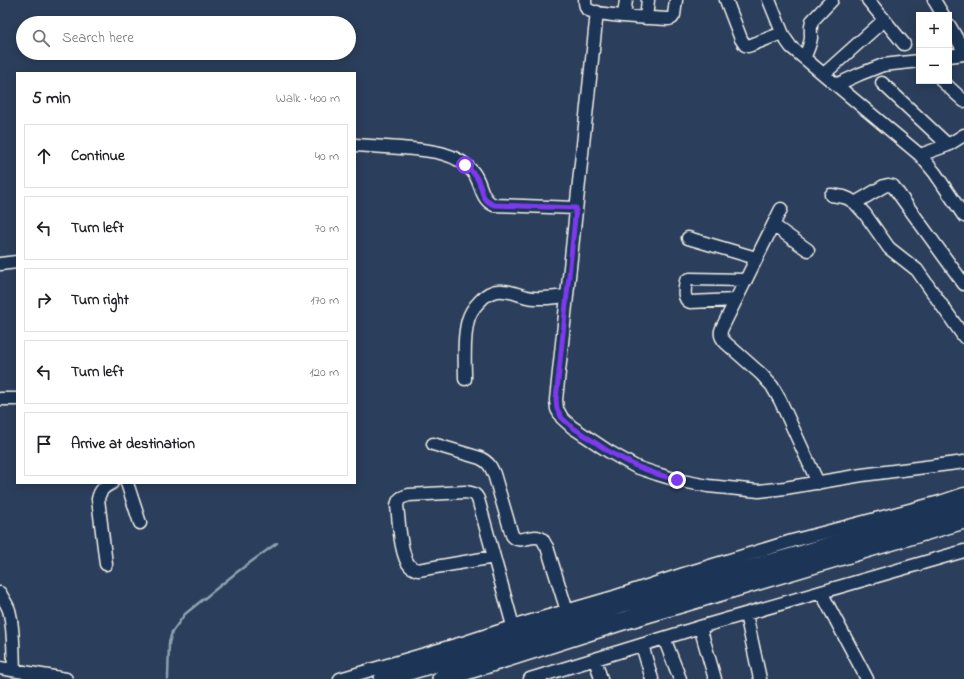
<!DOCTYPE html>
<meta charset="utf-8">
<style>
:root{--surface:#fff;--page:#f6f6f6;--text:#202124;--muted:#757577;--line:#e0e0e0}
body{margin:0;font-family:"Indie Flower",sans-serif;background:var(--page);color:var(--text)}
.controls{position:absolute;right:12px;top:12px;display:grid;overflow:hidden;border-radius:0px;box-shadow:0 2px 10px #0003}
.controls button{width:36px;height:36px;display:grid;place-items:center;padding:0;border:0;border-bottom:1px solid var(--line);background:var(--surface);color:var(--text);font:20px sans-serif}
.stop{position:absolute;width:12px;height:12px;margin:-9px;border:3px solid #7c3aed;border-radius:50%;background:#fff}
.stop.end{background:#7c3aed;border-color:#fff;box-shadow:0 1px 4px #0008}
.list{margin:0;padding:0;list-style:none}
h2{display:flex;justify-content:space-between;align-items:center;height:52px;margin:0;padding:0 16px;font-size:17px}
h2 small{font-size:13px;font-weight:400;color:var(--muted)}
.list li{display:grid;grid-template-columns:26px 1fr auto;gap:12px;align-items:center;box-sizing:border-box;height:64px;margin:0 8px 8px;padding:0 8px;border:1px solid var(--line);border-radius:0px}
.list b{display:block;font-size:15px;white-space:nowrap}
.list em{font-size:13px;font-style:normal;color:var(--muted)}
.icon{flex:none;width:22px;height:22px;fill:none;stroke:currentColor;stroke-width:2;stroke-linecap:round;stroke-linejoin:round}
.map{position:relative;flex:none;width:964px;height:679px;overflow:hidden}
.search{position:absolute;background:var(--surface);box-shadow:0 2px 10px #0003;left:16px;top:16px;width:340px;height:44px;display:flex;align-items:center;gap:10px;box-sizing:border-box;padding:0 14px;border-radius:22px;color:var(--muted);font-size:15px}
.panel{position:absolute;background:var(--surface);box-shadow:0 2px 10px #0003;left:16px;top:72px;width:340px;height:412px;border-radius:0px}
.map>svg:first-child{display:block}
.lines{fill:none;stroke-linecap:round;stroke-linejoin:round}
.stream{stroke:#8da2b3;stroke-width:2.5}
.minor-casing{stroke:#f4f1e8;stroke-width:15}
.highway-casing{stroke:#f4f1e8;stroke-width:20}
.minor{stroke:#1d3557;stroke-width:12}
.highway{stroke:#1d3557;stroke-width:17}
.route{stroke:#7c3aed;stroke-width:5}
</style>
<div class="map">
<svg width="964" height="679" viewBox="0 0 964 679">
<rect width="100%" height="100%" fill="#2b3e5b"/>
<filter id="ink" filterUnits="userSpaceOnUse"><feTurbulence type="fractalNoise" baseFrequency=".025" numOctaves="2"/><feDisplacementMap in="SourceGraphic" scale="8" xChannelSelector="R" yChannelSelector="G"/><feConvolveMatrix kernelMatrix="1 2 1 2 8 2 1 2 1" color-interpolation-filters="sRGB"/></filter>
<g filter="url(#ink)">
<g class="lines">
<path class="stream" d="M168 679 169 643 172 632 185 614 237 572 277 543"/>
<g class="minor-casing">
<path id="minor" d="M585 0C585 3 585 6 587 9 595 16 655 18 669 19L672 18 674 15 676 0
M726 0 741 39 745 45 748 46 751 45 782 33
M769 0 784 37 791 47 920 155 935 173 964 216
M868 0 904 44
M934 0 943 15
M597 12 556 400 557 409 562 418 572 427 608 451 636 467 657 474 677 480 708 486 759 491 785 488 862 475 957 463 964 462
M624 16 626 0
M646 18 648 0
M949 25 964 51
M949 56 964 54
M804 58C807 52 810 45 811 38 811 32 810 27 812 21L832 0
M824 74 884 20
M942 81 964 101
M882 83 948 145
M836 85 860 74 883 65 919 61
M355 145C370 146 386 147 401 148 426 150 456 151 473 172 482 183 480 199 494 205L576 208
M920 155 948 145 964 135
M831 195 844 197 849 199 855 203 865 214 889 248 917 270 964 337
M855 203 884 186 888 185 893 186 964 284
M781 209 722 328C719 334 721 338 726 343L761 374 772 386 780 400 818 483
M773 225 808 250
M688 238 756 258
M0 264 17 262
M736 300 690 302C682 299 685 288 686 281L687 280 690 279 746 280
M465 379C465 360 463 339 468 320 470 313 474 307 479 302 485 295 493 290 503 291 511 291 519 295 527 297 539 300 554 297 567 296
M0 399H17
M433 444 480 458C488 462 490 465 494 474L512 535C519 546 533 532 542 539 544 541 545 545 547 547L567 611
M127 483 140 523
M494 557 418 570C415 569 412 568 410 566 400 556 399 520 397 506 398 498 402 497 409 495L465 492C472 493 475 493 478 499L513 626
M106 564 98 499C100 490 104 487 112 483
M821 592 867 679
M0 593C3 599 7 604 9 610 14 628 13 651 14 670
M746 614 760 679
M700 627 715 679
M664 638 680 679
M642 645 652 679
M595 659 601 679
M0 668 66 679
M340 679 466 642 518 625 614 597 684 574 792 541 940 502 964 494
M530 679 700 627 964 551"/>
</g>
<g class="highway-casing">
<path id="highway" d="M383 679 462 655 624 603 803 554 964 505
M441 679 620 622 964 520"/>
</g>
<use href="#minor" class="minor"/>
<use href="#highway" class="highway"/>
</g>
</g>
<g class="lines" filter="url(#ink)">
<path class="route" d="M465 165C471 170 475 174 478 180 483 191 481 200 494 205L576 208 556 400 557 409 562 418 572 427 608 451 636 466 657 474 677 480"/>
</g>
</svg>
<div class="controls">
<button>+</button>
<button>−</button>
</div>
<div class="stop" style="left:465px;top:165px"></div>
<div class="stop end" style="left:677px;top:480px"></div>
<div class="search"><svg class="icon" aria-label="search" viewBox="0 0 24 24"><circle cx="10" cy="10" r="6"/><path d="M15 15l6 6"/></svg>Search here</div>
<section class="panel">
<h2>5 min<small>Walk · 400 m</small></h2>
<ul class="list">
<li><svg class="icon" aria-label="ahead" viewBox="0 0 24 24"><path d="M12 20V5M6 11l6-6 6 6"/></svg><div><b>Continue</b></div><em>40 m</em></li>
<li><svg class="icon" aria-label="left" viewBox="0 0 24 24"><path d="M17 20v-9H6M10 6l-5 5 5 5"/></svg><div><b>Turn left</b></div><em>70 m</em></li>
<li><svg class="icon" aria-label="right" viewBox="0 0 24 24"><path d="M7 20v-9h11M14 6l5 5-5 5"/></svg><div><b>Turn right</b></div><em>170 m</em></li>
<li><svg class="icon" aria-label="left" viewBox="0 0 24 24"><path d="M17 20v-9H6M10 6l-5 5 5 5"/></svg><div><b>Turn left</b></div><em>120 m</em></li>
<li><svg class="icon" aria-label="arrive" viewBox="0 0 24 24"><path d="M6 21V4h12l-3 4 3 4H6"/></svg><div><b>Arrive at destination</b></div></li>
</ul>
</section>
</div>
